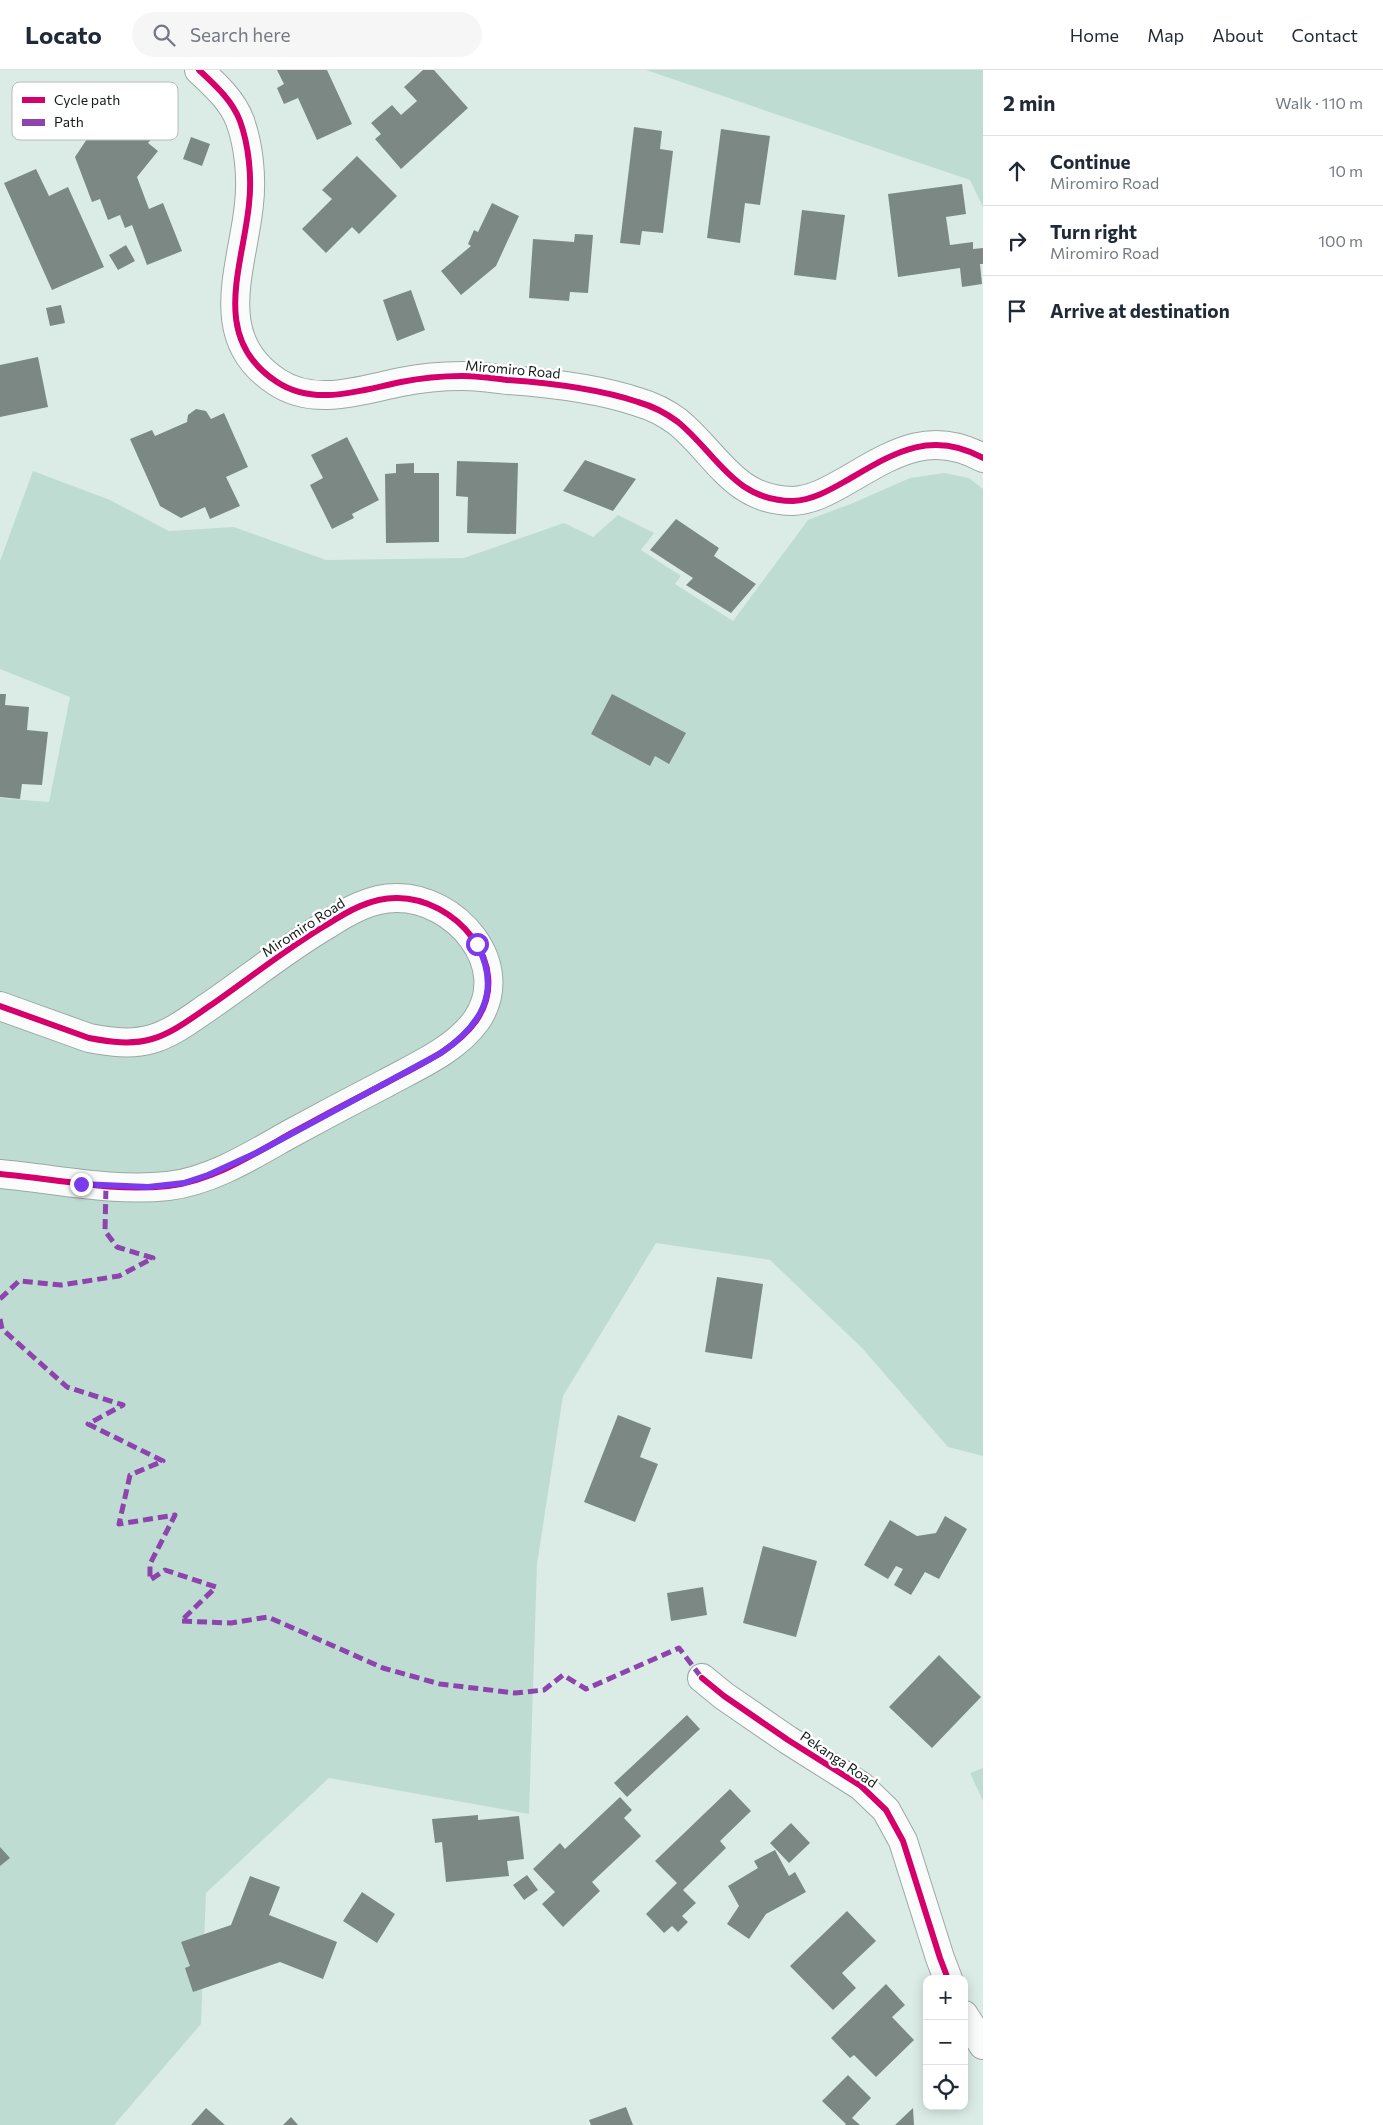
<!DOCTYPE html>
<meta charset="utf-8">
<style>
:root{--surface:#fff;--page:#f6f6f7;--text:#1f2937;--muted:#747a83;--line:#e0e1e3}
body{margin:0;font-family:Commissioner,sans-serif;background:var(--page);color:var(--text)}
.controls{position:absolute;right:15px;bottom:15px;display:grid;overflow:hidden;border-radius:10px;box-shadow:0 2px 12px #0003}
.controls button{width:45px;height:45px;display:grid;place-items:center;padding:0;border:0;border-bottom:1px solid var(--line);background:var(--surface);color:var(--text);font:25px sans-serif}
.stop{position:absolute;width:15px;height:15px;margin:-11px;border:4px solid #7c3aed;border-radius:50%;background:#fff}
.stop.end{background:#7c3aed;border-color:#fff;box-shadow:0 1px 5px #0008}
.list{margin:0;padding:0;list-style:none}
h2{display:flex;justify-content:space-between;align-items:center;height:65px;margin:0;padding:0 20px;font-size:21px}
h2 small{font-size:16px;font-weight:400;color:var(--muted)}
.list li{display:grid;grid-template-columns:32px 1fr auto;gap:15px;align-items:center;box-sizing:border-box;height:70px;padding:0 20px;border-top:1px solid var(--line)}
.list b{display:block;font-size:19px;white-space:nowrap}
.list p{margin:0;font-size:16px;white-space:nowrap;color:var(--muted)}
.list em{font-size:16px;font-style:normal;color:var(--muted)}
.icon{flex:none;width:28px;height:28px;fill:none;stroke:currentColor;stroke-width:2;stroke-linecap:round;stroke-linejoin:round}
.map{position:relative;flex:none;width:983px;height:2055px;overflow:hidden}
header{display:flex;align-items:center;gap:30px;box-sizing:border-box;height:70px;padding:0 25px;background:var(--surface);border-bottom:1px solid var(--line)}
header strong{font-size:24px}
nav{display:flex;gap:28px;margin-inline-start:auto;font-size:18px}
.search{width:350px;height:45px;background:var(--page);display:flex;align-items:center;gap:12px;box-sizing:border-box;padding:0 18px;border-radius:28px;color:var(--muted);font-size:19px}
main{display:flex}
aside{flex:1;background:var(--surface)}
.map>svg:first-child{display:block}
.green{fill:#bfdcd3}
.building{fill:#7c8884}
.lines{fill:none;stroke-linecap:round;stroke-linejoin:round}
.street-casing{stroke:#9ba8a4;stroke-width:30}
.street{stroke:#fafcfb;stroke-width:28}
.quiet{stroke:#8e44ad;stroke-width:5;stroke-dasharray:10 5;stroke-linecap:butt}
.cycleway-casing{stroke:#fff;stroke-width:9}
.cycleway{stroke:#d6006c;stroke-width:6}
.route{stroke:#7c3aed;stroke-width:6}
.labels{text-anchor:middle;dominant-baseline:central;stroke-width:5;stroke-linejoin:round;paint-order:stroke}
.street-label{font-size:14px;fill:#111b18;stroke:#fff}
.key{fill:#fff;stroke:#b8bbba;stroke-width:1}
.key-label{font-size:14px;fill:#111b18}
</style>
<header>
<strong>Locato</strong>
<div class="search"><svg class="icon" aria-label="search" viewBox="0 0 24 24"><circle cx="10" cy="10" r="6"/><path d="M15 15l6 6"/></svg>Search here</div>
<nav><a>Home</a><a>Map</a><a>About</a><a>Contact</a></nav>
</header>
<main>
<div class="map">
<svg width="983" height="2055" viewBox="0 0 983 2055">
<rect width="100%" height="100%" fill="#dbece6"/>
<path class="green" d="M646 0H983V137L970 110Z
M33 401 110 430 169 461 234 457 326 490 464 488 564 453 593 467 618 445 654 463 641 480 681 506 675 514 733 551 808 450 853 433 910 408 944 403 969 408 983 419V1386L948 1377 862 1278 770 1190 656 1173 563 1326 537 1494 529 1744 329 1708 206 1823 201 1954 114 2055H0V728L49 732 70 627 0 599V491Z
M983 1698V1731L970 1703Z"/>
<path class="building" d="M277 0H327L352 54 317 70 298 28 284 34 277 18 284 14Z
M423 0H434L468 38 401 99 375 69 381 64 371 53 392 35 401 45 417 31 404 17Z
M141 36 164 54 148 73 158 81 137 107 149 139 163 133 182 181 147 195 132 155 125 158 120 145 108 150 100 129 92 132 75 87 105 42 126 55Z
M634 57 662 61 660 79 673 81 663 163 642 161 640 175 620 173Z
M721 59 770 66 760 135 745 133 740 173 707 168Z
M191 67 210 74 202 96 183 89Z
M357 86 397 126 359 164 352 157 326 183 302 159 332 129 322 120Z
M36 99 49 126 68 117 104 197 52 220 4 113Z
M962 114 966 144 946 147 950 175 973 172V179L983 178V194H980L982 214 962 217 960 198 898 207 888 124Z
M492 133 519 146 496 196 461 225 441 201 471 176 468 174 474 160 478 162Z
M802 140 845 145 836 210 794 205Z
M575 164 593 165 588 223 570 222 569 231 529 228 533 169 574 172Z
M126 175 135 191 118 200 109 185Z
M411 220 425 260 397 271 383 230Z
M61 235 65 253 50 256 46 238Z
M38 287 48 337 0 347V295Z
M196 339 206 341 211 349 224 343 248 397 226 407 240 436 210 449 205 437 181 448 160 436 130 369 152 360 155 366 187 352 188 345Z
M347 367 379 430 352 444 354 448 332 459 310 415 323 408 311 385Z
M585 390 636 409 613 441 563 421Z
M457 391 518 393 516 464 467 463 468 427 456 426Z
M414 393V403H439V472L386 473 385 404 396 403V394Z
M676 449 719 478 714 486 756 514 731 543 686 515 693 508 650 480Z
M0 624H6L5 635 29 637 27 660 48 662 42 715 22 714 20 729 0 727Z
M612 624 686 663 669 694 655 686 650 696 591 664Z
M717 1207 763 1214 752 1289 705 1282Z
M618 1345 651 1358 640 1387 658 1394 635 1452 584 1432Z
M945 1446 967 1459 939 1509 925 1502 911 1525 894 1515 903 1499 896 1496 888 1509 864 1495 890 1450 917 1466 936 1463Z
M763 1476 817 1491 796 1567 743 1553Z
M703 1517 707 1545 671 1551 667 1523Z
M939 1585 981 1627 932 1678 889 1637Z
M687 1645 700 1659 627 1727 614 1713Z
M730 1719 751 1741 720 1771 726 1778 683 1820 696 1833 682 1846 688 1852 678 1862 672 1856 664 1863 646 1844 677 1813 655 1791Z
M620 1727 632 1740 624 1748 641 1766 592 1812 600 1821 563 1857 542 1834 555 1822 533 1799 560 1773 565 1779Z
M478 1745V1750L519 1746 524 1789 507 1791 509 1806 446 1812 442 1772 435 1773 432 1749Z
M791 1753 810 1773 789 1793 770 1773Z
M0 1777 10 1788 0 1796Z
M775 1780 789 1806 795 1802 806 1822 766 1844 749 1869 727 1854 739 1836 728 1816 758 1798 754 1791Z
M527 1805 538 1820 524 1830 513 1815Z
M250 1806 280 1817 269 1845 337 1872 323 1909 280 1892 193 1922 185 1898 190 1896 181 1872 231 1855Z
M362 1822 395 1844 377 1873 343 1851Z
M847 1841 876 1871 842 1903 856 1918 833 1940 790 1896Z
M886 1914 905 1935 892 1947 914 1970 876 2007 854 1985 850 1988 831 1968Z
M848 2005 871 2028 852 2048 860 2055H845L846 2054 822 2031Z
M626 2037 633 2055H591L589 2050Z
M206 2038 225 2055H191Z
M913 2038 914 2055H895Z
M291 2047 298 2055H283Z"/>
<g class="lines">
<g class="street-casing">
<path id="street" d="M199 0C215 15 232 30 240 51 249 76 252 108 249 134 243 197 209 268 277 312 315 337 361 320 401 312 421 308 443 306 462 306 477 306 492 308 507 310 550 313 596 318 638 332 652 336 666 343 678 352 717 384 734 431 793 431 812 430 828 421 844 412 891 385 929 358 983 388
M0 936 89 968C110 972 131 975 152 969 173 963 193 947 211 935 250 908 287 878 328 854 348 841 371 828 396 828 455 827 515 895 476 951 455 980 417 996 386 1013 353 1030 321 1047 288 1065 251 1086 211 1111 168 1116 112 1122 56 1109 0 1104
M702 1608 724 1626 788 1670 861 1716 886 1740 903 1771 940 1888 948 1909
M964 1945 983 1975"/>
</g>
<use href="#street" class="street"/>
<path class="quiet" d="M0 1229 19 1211 61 1215 119 1206 153 1188 117 1177 105 1161 106 1116
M0 1249 2 1259 67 1317 123 1335 88 1354 163 1391 130 1405 119 1454 175 1445 150 1494V1510L165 1500 216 1517 181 1551 231 1553 268 1547 383 1598 440 1614 515 1623 544 1620 563 1605 586 1619 679 1578 702 1608"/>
<g class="cycleway-casing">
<path id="cycleway" d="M199 0C215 15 232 30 240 51 249 76 252 108 249 134 243 197 209 268 277 312 315 337 361 320 401 312 421 308 443 306 462 306 477 306 492 308 507 310 550 313 596 318 638 332 652 336 666 343 678 352 717 384 734 431 793 431 812 430 828 421 844 412 891 385 929 358 983 388
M0 936 89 968C110 972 131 975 152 969 173 963 193 947 211 935 250 908 287 878 328 854 348 841 371 828 396 828 455 827 515 895 476 951 455 980 417 996 386 1013 353 1030 321 1047 288 1065 251 1086 211 1111 168 1116 112 1122 56 1109 0 1104
M702 1608 724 1626 788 1670 861 1716 886 1740 903 1771 940 1888 948 1909"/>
</g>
<use href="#cycleway" class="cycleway"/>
</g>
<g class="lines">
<path class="route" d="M81 1114 148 1117 184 1113 208 1105 256 1083 441 983C481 955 502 922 477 874"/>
</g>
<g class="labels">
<g class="street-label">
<text transform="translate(513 299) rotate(5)">Miromiro Road</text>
<text transform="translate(303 857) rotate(-33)">Miromiro Road</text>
<text transform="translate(839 1689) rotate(34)">Pekanga Road</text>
</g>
</g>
<rect x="12" y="12" width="166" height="58" rx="8" class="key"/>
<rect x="22" y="27" width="23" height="6" fill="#d6006c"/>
<rect x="22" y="49" width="23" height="7" fill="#8e44ad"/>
<g class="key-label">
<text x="54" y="35">Cycle path</text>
<text x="54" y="57">Path</text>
</g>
</svg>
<div class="controls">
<button>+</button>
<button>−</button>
<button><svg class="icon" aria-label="locate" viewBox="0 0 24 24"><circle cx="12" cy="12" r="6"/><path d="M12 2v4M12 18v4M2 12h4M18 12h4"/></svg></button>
</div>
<div class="stop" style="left:477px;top:874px"></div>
<div class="stop end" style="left:81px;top:1114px"></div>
</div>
<aside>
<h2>2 min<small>Walk · 110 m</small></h2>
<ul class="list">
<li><svg class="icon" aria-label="ahead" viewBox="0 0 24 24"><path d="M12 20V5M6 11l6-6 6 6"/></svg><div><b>Continue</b><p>Miromiro Road</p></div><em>10 m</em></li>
<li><svg class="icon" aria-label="right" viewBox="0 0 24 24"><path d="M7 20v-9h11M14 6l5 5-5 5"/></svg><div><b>Turn right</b><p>Miromiro Road</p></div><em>100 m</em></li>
<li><svg class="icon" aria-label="arrive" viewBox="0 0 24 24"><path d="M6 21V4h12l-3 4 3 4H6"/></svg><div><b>Arrive at destination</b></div></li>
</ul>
</aside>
</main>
